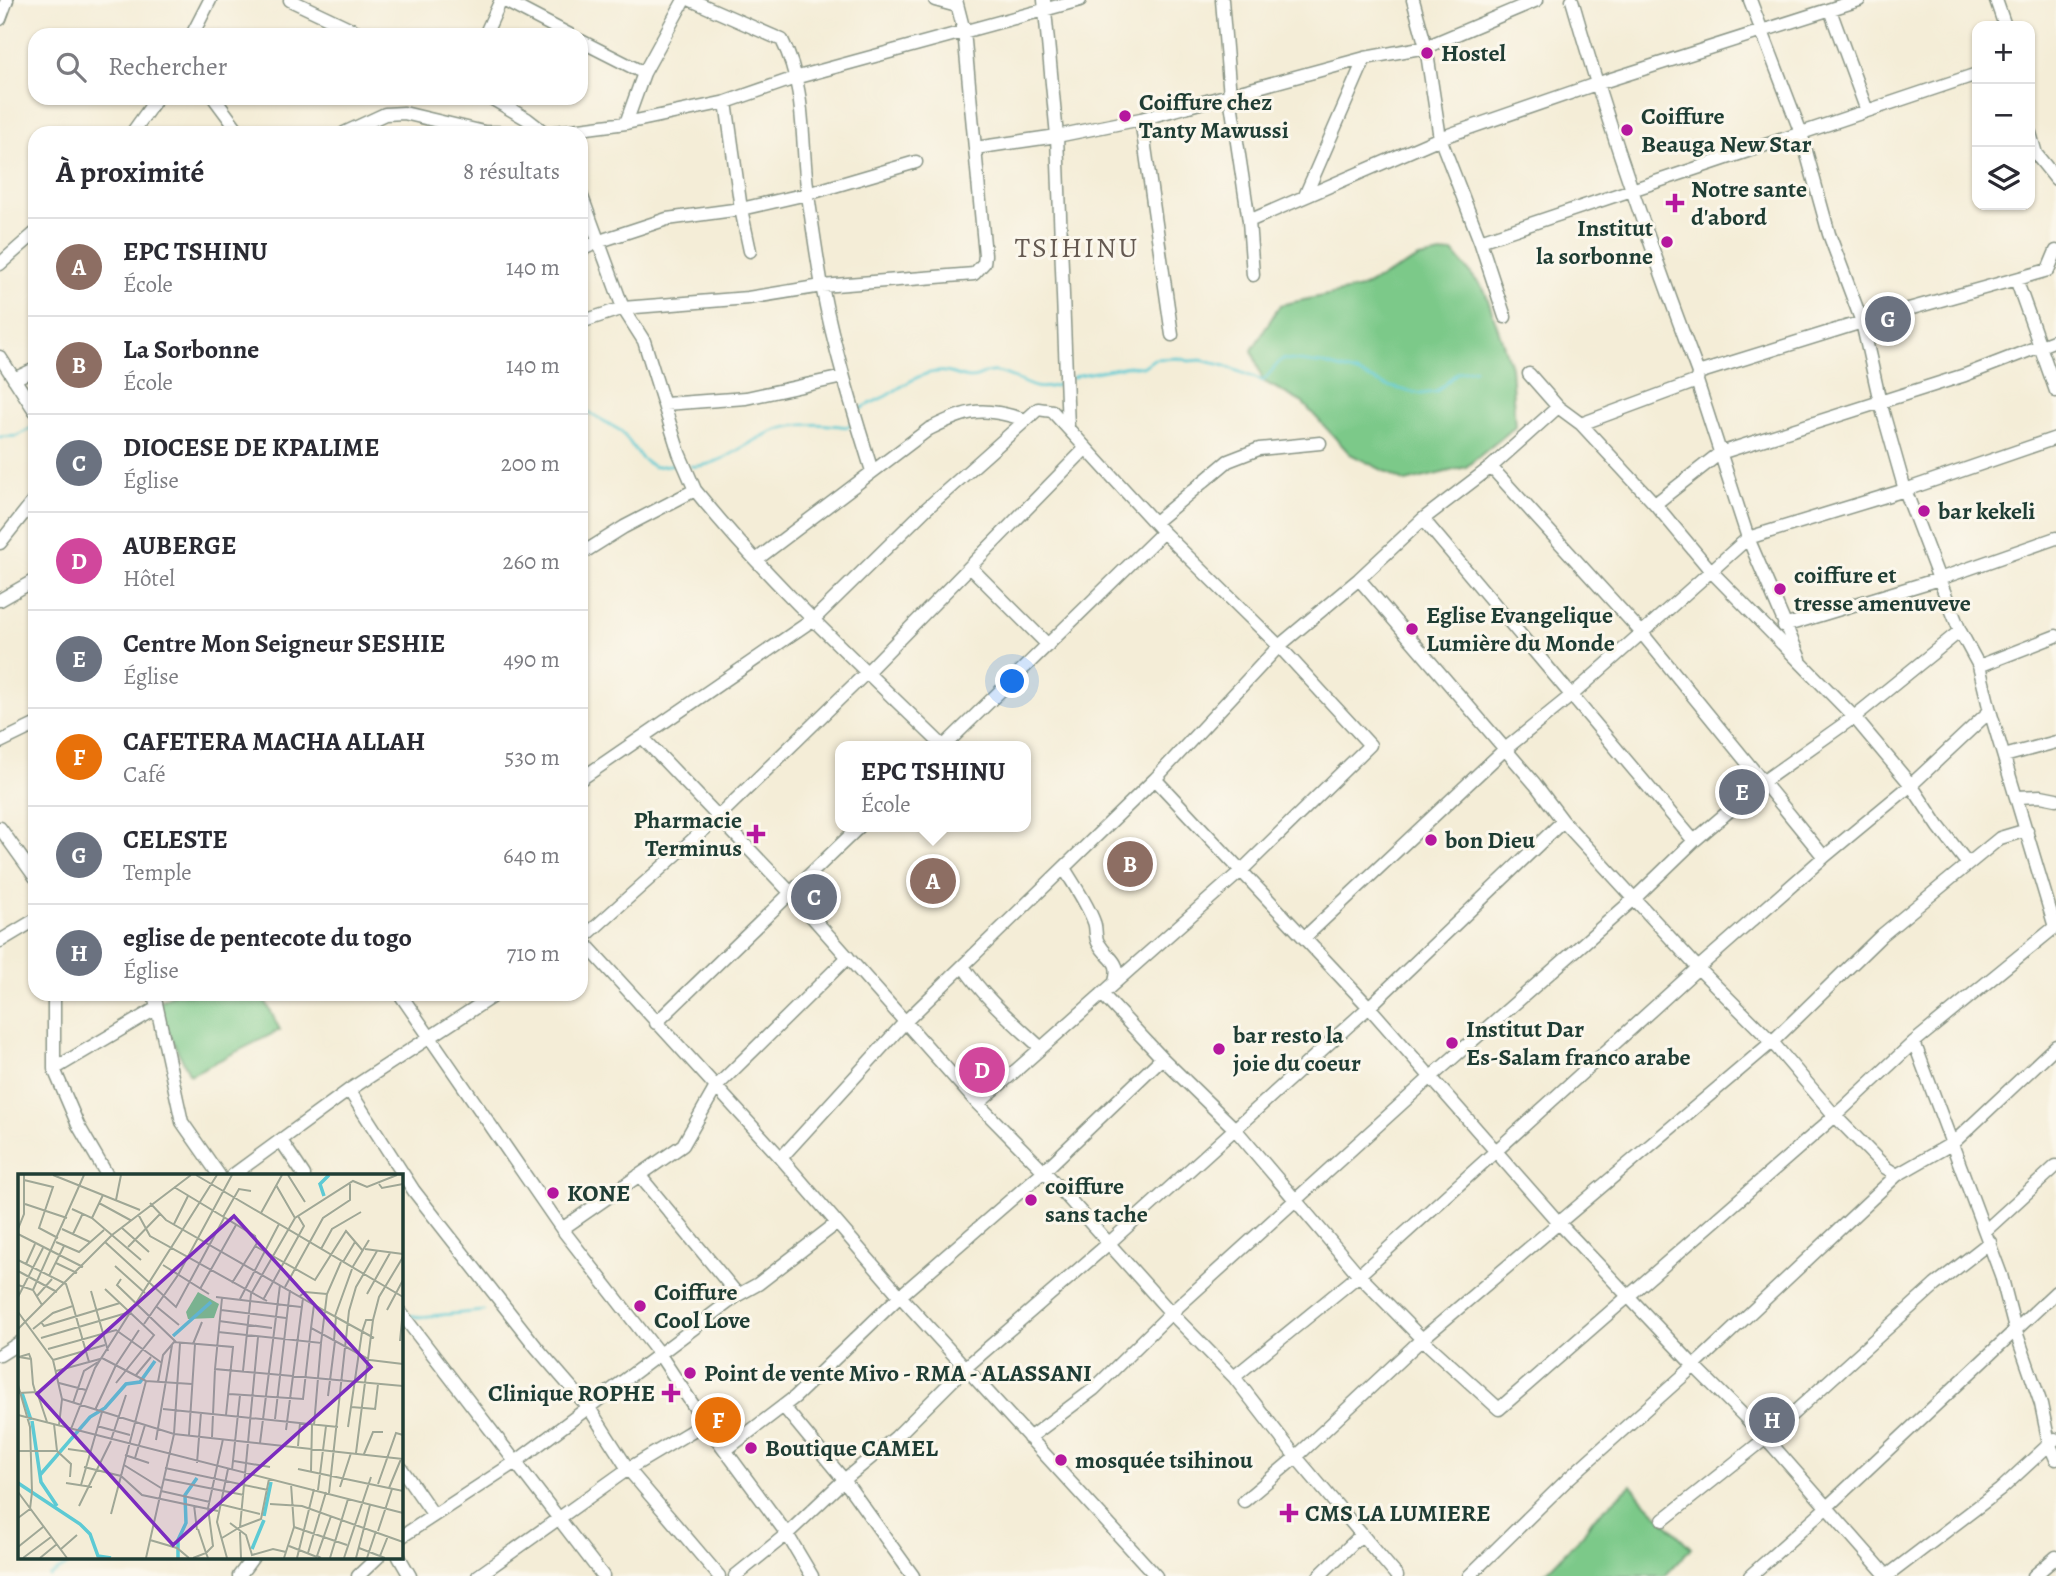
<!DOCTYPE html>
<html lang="fr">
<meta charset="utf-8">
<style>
:root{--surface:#fff;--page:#f2f2f3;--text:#2b2b33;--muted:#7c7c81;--line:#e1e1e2;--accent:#111827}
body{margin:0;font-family:Alegreya,serif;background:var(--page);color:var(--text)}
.controls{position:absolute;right:21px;top:21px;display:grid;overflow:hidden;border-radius:14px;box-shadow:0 2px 5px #0004}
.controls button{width:63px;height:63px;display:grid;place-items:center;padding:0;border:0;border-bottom:2px solid var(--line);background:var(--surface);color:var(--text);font:35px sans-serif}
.you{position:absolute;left:1013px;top:682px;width:24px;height:24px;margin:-18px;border:5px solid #fff;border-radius:50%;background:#1a73e8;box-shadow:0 0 0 10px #1a73e833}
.badge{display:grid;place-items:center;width:46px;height:46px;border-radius:50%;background:var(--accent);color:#fff;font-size:23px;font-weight:700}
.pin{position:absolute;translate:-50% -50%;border:4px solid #fff;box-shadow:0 2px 7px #0006}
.popup{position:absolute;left:835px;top:741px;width:196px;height:91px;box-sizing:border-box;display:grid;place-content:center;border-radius:14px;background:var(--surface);filter:drop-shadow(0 2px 5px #0005);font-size:23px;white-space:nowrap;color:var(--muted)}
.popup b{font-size:26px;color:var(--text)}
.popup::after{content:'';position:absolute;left:50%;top:100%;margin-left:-14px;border:14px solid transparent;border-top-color:var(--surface)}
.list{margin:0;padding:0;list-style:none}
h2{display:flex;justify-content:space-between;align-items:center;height:91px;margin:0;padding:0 28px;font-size:30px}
h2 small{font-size:23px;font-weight:400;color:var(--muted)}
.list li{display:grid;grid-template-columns:46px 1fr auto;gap:21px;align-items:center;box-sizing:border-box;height:98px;padding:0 28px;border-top:2px solid var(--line)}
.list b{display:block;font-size:26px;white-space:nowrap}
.list p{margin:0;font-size:23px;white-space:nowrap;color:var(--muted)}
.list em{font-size:23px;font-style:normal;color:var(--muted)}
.icon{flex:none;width:38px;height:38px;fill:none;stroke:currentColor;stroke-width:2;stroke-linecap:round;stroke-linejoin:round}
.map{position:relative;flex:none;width:2056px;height:1576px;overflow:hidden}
.search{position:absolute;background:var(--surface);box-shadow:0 2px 5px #0004;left:28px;top:28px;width:560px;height:77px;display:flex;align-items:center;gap:18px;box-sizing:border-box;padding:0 24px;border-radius:21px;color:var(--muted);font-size:26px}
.panel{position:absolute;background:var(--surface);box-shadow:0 2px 5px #0004;left:28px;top:126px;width:560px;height:875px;border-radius:21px}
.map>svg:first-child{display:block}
.green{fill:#7bc989;stroke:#4d835e;stroke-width:2}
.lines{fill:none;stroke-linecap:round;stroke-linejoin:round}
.stream{stroke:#5dcad4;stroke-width:2.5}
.minor-casing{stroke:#8a9586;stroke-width:15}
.minor{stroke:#fff;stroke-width:12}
.poi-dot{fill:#b5179e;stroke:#fbf7ec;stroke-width:2.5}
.labels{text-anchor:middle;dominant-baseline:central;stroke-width:6;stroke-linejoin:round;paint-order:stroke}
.poi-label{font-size:24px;font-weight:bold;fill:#1f3d34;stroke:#fbf7ec;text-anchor:start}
.quarter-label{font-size:28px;letter-spacing:2px;fill:#645951;stroke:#fbf7ec}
.inset-river{fill:none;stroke:#5dcad4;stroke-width:3.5}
.inset-road{fill:none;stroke:#9fa796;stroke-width:2}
.view{fill:#7b2cbf;fill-opacity:0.15;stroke:#7b2cbf;stroke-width:3.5}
.inset-edge{fill:none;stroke:#1f3d34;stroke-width:3.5}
</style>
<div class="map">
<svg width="2056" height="1576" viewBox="0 0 2056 1576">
<rect width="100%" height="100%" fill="#fbf7ec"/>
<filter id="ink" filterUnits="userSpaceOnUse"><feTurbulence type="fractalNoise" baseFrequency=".0143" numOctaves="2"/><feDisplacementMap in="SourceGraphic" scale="14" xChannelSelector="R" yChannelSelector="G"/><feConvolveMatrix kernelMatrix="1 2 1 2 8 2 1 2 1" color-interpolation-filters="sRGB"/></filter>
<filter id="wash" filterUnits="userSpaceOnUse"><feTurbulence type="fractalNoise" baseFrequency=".00686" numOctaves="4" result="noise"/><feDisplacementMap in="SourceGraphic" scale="28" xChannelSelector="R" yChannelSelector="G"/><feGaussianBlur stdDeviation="1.57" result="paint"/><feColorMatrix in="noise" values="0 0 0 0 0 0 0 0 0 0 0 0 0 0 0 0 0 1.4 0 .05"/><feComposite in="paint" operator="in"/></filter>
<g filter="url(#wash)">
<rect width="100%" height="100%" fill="#f4edd7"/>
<path class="green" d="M1453 252 1485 291 1511 367 1515 427 1466 467 1406 482 1350 454 1303 403 1263 381 1252 350 1280 305 1361 288 1419 258Z
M174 994H262L280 1030 190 1075 154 1004Z
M1631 1485 1642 1499 1691 1548 1665 1576H1542L1583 1534 1592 1520Z"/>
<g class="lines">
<path class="stream" d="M1072 378 1079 375 1128 366 1143 367 1154 359 1178 358 1189 361 1201 360 1222 365 1263 381 1282 359 1324 364 1357 373 1387 386 1421 394 1436 392 1458 372 1475 369
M581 408 621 431 642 459 654 467 677 464
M858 411C866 404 877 401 886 396 905 385 921 370 945 372 954 373 962 378 971 378 980 378 986 370 996 372 1023 376 1029 397 1063 383
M0 437 17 436 35 426
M691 466C719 469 751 438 777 430 801 422 824 424 848 427L853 420
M407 1315 418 1317 484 1311
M49 1576 78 1559 97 1557"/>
</g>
</g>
<g filter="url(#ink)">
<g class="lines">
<g class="minor-casing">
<path id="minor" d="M290 0 364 35
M503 0 570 35
M691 0 782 40C808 91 800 146 809 202 813 230 817 258 822 286 834 349 853 410 872 471
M935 0 957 6
M1044 0 1057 136 1068 428
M1222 0 1230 96 1249 221 1440 138 1596 84 1859 0
M1413 0 1426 47 1440 138 1480 241 1505 317
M1572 0C1608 126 1652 251 1698 373L1697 381 1748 538 1800 659
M1750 0 1801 133 1829 234 1862 322 1880 402 1905 490 1939 579 1960 631 1979 666 1990 711 2055 927 1914 1042 2001 1275 2015 1329 2041 1404 2049 1443 2056 1459
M1996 0 2005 26
M1830 10 1867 111
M0 19 7 0
M192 35 210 0
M485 35 501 0
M581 41 644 73
M214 98 240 133
M491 98 527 119 545 133
M726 102 741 209 750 251
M1141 119 1172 335
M626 123 644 73 684 0
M132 133 157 98
M344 133 385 114 404 113 484 132 529 133
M548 133 626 123 726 102 798 77 1080 0
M2030 133 2036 154 2056 179
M975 148 1057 136 1141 119 1365 58 1426 47 1537 0
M581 194 623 308 644 341 679 453 695 490
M1305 196 1365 58
M1249 221 1253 275
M1480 241 1977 74
M581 250 600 241 667 219 741 209 807 194 916 162
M0 264 35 233
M2016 279 2056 391
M581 322 623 308 748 298 822 286 974 274 984 263 985 255 964 31 956 0
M0 357 35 411
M1698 373 1862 322 2048 270 2056 251
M1529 374 1558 407 1581 424 1655 504 1711 571 1854 717 1911 785 1939 827 1968 864
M14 379 35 369
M665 404 746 398 843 377
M1558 407 1491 467 1423 519 1359 579 1279 646 1155 779 1369 1007 1559 1223 1694 1366 1766 1438 1887 1576
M1581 424 1697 381
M1491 467 1641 632 1824 857
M1655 504 1720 453 1965 375 2056 340
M1423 519 1694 841
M1155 522 1228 461 1259 449 1320 443
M0 543 35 499
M581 554 624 527 695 490C769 582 858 663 943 746
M756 560 929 429C972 408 981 407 1026 420L1038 409 1052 411 1163 532 1279 646 1370 745 1242 870 978 1104
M971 568 1048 645
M1359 579 1535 784 1563 821 1698 968 1772 1042 1835 1116 1886 1168 1897 1175 1953 1143 2056 1046
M0 600 35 580
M1784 626 1939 579 2056 538
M1979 666 2056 636
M643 738 790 892 978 1104 1044 1171 1171 1313 1234 1377 1296 1457 1397 1576
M0 742 35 725
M944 746 1163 532
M2004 756 2056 742
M581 779 814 619 926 509 1026 420
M2017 797 2041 796 2056 799
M0 828 35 877
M1064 868C1074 885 1087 903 1094 922 1097 929 1094 938 1099 944 1109 961 1121 959 1115 982
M1304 938 1504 750 1572 695 1748 538 1905 490 2056 438
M581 939 781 1158 900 1296 1156 1576
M581 940 718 817 867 672 1086 448
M0 941 35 920
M963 966C984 998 1013 1022 1041 1048
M54 994V1069L78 1125 107 1175
M154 994 182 1122 219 1175
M400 994 562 1229 660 1355 705 1423 787 1534 812 1576
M1102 994 1162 1058 1235 1129 1359 1275 1422 1339 1499 1409 1835 1116 1914 1042
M656 1023 859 827
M54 1069 157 1008
M349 1090 414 1191 537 1348 589 1408 628 1469 719 1576
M282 1142 304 1175
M781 1158 906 1021 1155 779
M233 1175 349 1090 496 994
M639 1175 738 1295
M562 1229 683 1145 716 1087 848 957
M1985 1231 2056 1166
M401 1313 603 1576
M0 1355 19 1343
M1234 1377 1359 1275 1698 968 1824 857 1911 785 1990 711
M783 1406 844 1480 913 1576
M1029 1438 1094 1389 1171 1313 1431 1077 1634 899 1694 841 1764 781 1854 717 1960 631
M727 1449 795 1397 900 1296 1044 1171 1162 1058
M401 1468 433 1514
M1244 1501 1296 1457 1422 1339 1772 1042 1882 935 2000 838 2027 830
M1663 1520 1766 1438 1935 1285 1990 1242
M401 1537 517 1461 738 1295 758 1284 837 1223
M399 1557 410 1576
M239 1576 253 1557
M358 1576 378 1557
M478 1576 628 1469 705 1423
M735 1576 787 1534 844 1480 896 1437 965 1368 1108 1244 1369 1007 1563 821
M1319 1576 1361 1535
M1469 1576 1569 1478 1694 1366 1897 1175
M1750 1576 1827 1507 2056 1292
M1887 1576 2000 1490 2055 1439
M2034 1576 2056 1557"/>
</g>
<use href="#minor" class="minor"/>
</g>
</g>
<g class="poi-dot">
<circle cx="1427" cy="53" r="7"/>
<circle cx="1125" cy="116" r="7"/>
<circle cx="1627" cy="130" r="7"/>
<path d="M1671.5 192.5h7v7h7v7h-7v7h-7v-7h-7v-7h7z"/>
<circle cx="1667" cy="242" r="7"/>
<circle cx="1924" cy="511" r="7"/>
<circle cx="1780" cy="589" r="7"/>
<circle cx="1412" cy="629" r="7"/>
<path d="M752.5 823.5h7v7h7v7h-7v7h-7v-7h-7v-7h7z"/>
<circle cx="1431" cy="840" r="7"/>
<circle cx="1452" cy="1043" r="7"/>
<circle cx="1219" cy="1049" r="7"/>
<circle cx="553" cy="1193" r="7"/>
<circle cx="1031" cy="1200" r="7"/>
<circle cx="640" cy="1306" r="7"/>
<circle cx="690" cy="1373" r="7"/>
<path d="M667.5 1382.5h7v7h7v7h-7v7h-7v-7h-7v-7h7z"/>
<circle cx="751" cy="1448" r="7"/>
<circle cx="1061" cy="1460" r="7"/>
<path d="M1285.5 1502.5h7v7h7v7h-7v7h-7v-7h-7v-7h7z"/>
</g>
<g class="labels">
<g class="poi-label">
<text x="1441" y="53">Hostel</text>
<text x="1139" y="102">Coiffure chez<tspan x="1139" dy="28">Tanty Mawussi</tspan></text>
<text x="1641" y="116">Coiffure<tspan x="1641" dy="28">Beauga New Star</tspan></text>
<text x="1691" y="189">Notre sante<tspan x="1691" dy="28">d'abord</tspan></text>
<text x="1653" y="228" text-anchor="end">Institut<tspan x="1653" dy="28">la sorbonne</tspan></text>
<text x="1938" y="511">bar kekeli</text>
<text x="1794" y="575">coiffure et<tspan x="1794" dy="28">tresse amenuveve</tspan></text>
<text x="1426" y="615">Eglise Evangelique<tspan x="1426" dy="28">Lumière du Monde</tspan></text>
<text x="742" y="820" text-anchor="end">Pharmacie<tspan x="742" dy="28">Terminus</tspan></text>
<text x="1445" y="840">bon Dieu</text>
<text x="1466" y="1029">Institut Dar<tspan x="1466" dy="28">Es-Salam franco arabe</tspan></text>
<text x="1233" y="1035">bar resto la<tspan x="1233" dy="28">joie du coeur</tspan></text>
<text x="1045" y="1186">coiffure<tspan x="1045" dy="28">sans tache</tspan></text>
<text x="567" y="1193">KONE</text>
<text x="654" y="1292">Coiffure<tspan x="654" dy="28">Cool Love</tspan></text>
<text x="704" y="1373">Point de vente Mivo - RMA - ALASSANI</text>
<text x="655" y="1393" text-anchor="end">Clinique ROPHE</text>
<text x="765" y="1448">Boutique CAMEL</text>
<text x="1075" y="1460">mosquée tsihinou</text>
<text x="1305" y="1513">CMS LA LUMIERE</text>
</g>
<g class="quarter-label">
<text x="1077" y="248">TSIHINU</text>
</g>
</g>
<g transform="translate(18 1174)">
<rect width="385" height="385" fill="#f4edd7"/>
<path d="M180 118 201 130 196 144 170 145 168 138Z" fill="#7bc989"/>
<path class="inset-river" d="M306 22 302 10 311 1M155 162 193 128M4 219 13 246M14 247 23 308 39 332M22 301 72 243 87 234 108 210 122 208 137 187M0 309 62 350 72 360 80 382 93 384M246 342 253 308M234 375 246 346M160 384V366L168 349 167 321 179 304"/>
<path class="inset-road" d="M35 1 122 36M178 1 385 123M270 1 287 28M6 6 35 13 21 54 40 64M361 10 364 14 385 10M258 11 277 44M156 13 237 62 239 69 214 109M98 26 103 1M81 29 114 47M132 29 148 46 296 131 293 154 352 186 385 190M7 30 49 44M54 35 74 44 123 86M243 39 264 1M120 40 132 62 249 127M205 43 221 15 233 17M74 44 85 21M156 50 170 22M104 54 131 78M0 55 6 40V1M44 55 72 68M0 60 65 93M55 60 65 39M38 68 61 78 86 56M87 68 158 133 206 44M237 72 297 106 328 57 345 77M110 73 142 40M303 75 314 55 343 38M347 75 385 80M0 86 48 110 55 132 35 139 15 155M325 88 337 68M38 89 59 99M8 90 17 70M145 91 191 120M97 92 127 119M334 94 351 66M0 97 39 118M31 102 46 72M103 105 99 111 158 168M0 111 15 116 24 131M267 113 305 44 332 26V10M87 115 136 161 98 209M182 115 218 51M15 116 66 1M73 117 90 177M349 120 372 79M19 122 34 105M282 122 287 118 309 120M0 123 25 74M198 123 283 133M204 124 197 195 385 212M222 125 261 50M245 126 286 52 280 42M296 131 356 164M55 132 71 188M139 133 161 151M203 136 268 144M369 136 385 106M0 138 35 186 44 225 41 251M317 142 334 95M355 146 361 123 385 83M201 147 254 154M23 148 26 152 102 129M126 150 160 101 214 1M0 155 94 61 173 1M200 158 303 169 309 120 323 88M23 164 112 138M316 166 318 143M382 167 385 135M175 170 184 148M30 175 98 156 144 189M84 184 128 207M13 185 1 183 11 180 13 185 15 210 17 217M35 186 87 171M38 197 82 185M225 197 233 120 277 44 335 7 349 13 379 1M118 201 133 183M140 208 145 181 156 168 215 173 208 241M41 209 68 216M0 211 12 253 14 318 12 335 0 344M1 219 19 218 29 248M211 220 285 225 293 154M310 222 317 167M44 225 156 260 385 285M55 229 66 197 80 188M333 233 358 235M145 235 320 253M77 236 98 191 121 156M357 236 360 210M0 241 385 339M257 245 272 116M296 251 303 169M79 252 112 261M330 253 344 158 348 146H355L338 279M53 255 77 194 199 1M268 256 285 124M171 261 177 170M194 263 197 195M93 266 108 221M138 266 154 171M242 269 262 111M280 272 282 249M50 275 71 278M0 277H39L36 250M39 277 53 290 52 303M346 280 355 258H365M107 281 131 289M117 284 127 251M216 287 252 293M179 289 183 238M106 291 143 314M66 293 103 302 124 321 200 337M147 294 250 316M280 295 385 317M214 296 222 221M293 297 294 251M145 305 226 321M48 309 74 313M360 310 378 259 385 261M63 311 84 238M322 313 333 279M371 314 383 285M300 316 308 252M143 317 192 328M0 318 49 384M311 319 331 137 338 113 359 77M201 330 242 340M252 330 284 332 385 368M176 331 179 356M61 332 93 267M93 340 128 207 174 210M212 349 228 361 234 381 255 375 268 378M222 353 243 345 251 305M276 353 329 371M360 357 374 315M222 358 223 384M204 364 222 353 240 163M132 366 159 374 171 384M271 372 299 383M0 373 25 353M341 374 367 384M43 375 59 361M290 379 308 318M362 382 370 362M5 384 33 363M22 384 39 370M128 384 156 260 162 169M175 384 188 379 180 355M190 384 188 379 195 372 190 334 205 265M209 384 199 348 210 295M266 384 276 353 273 310M279 384 296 315M303 384 299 382 313 342M312 384 330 325M326 384 353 303M338 384 352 331M349 384 358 357"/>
<path class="view" d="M216 42 353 193 155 371 19 220Z"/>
<rect width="385" height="385" class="inset-edge"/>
</g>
</svg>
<div class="controls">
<button>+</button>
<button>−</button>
<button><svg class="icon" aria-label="layers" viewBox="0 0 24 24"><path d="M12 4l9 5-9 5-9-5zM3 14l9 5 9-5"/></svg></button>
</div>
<div class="you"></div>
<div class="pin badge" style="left:933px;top:881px;background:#8d6e63">A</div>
<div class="popup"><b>EPC TSHINU</b>École</div>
<div class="pin badge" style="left:1130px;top:864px;background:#8d6e63">B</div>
<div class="pin badge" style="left:814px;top:897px;background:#6b7280">C</div>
<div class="pin badge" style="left:982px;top:1070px;background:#d1479c">D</div>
<div class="pin badge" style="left:1742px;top:792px;background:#6b7280">E</div>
<div class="pin badge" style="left:718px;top:1420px;background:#e8710a">F</div>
<div class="pin badge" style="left:1888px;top:319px;background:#6b7280">G</div>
<div class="pin badge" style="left:1772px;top:1420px;background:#6b7280">H</div>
<div class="search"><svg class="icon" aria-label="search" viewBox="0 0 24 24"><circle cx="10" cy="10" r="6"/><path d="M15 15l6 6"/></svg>Rechercher</div>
<section class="panel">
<h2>À proximité<small>8 résultats</small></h2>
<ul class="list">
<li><span class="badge" style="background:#8d6e63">A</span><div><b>EPC TSHINU</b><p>École</p></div><em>140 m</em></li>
<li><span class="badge" style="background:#8d6e63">B</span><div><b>La Sorbonne</b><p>École</p></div><em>140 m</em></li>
<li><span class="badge" style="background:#6b7280">C</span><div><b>DIOCESE DE KPALIME</b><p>Église</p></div><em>200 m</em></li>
<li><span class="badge" style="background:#d1479c">D</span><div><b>AUBERGE</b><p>Hôtel</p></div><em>260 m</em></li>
<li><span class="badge" style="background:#6b7280">E</span><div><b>Centre Mon Seigneur SESHIE</b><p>Église</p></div><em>490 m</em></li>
<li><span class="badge" style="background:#e8710a">F</span><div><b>CAFETERA MACHA ALLAH</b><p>Café</p></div><em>530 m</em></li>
<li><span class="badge" style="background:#6b7280">G</span><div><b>CELESTE</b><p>Temple</p></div><em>640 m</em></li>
<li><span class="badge" style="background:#6b7280">H</span><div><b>eglise de pentecote du togo</b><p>Église</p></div><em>710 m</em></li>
</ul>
</section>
</div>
